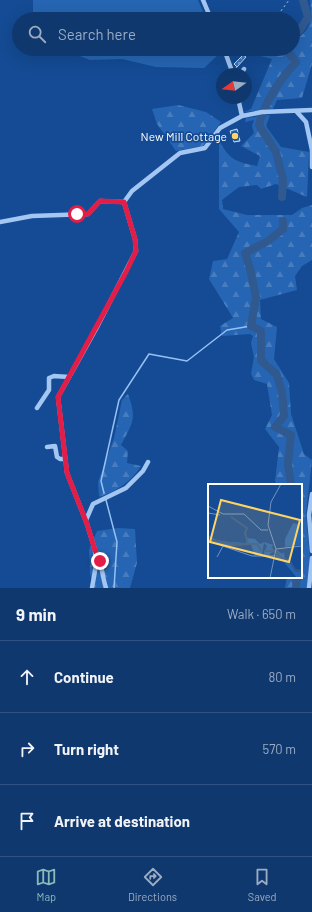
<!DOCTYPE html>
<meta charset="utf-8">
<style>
:root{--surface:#0f386f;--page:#1d4377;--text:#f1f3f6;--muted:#9bacc3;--line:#2f5282;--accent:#8bbbb9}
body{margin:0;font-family:Barlow,sans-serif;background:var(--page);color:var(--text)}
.compass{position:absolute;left:216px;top:68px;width:36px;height:36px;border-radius:50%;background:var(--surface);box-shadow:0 4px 16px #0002;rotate:256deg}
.stop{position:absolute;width:12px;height:12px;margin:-9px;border:3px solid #e11d48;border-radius:50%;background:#fff}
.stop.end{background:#e11d48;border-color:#fff;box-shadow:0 1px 4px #0008}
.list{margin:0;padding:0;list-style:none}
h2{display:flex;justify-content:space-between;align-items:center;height:52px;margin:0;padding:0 16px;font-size:17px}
h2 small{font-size:13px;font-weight:400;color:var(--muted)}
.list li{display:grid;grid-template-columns:26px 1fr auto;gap:12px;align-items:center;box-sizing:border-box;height:72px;padding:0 16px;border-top:1px solid var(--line)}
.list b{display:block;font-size:15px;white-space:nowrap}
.list em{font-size:13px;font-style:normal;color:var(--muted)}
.icon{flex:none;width:22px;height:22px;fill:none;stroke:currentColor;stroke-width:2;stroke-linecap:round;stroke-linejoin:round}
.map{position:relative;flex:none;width:312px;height:588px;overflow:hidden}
.search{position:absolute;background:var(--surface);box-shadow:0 4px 16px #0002;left:12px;right:12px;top:12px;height:44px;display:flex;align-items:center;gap:10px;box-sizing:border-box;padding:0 14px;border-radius:22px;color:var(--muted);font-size:15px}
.sheet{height:268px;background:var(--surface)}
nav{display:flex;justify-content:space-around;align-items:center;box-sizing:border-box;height:56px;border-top:1px solid var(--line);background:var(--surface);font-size:11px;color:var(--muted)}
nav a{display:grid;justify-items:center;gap:2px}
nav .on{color:var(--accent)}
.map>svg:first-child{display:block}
.green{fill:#2665b3}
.forest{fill:url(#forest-firs)}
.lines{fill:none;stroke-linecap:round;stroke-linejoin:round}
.stream{stroke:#95c1f5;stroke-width:1.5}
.river{stroke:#30598f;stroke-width:8}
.building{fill:#3d75bc;stroke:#cbe1fd}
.path{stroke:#a3c6f2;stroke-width:1;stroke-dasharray:2 3;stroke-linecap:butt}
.minor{stroke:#a3c6f2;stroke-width:4.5}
.route{stroke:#e11d48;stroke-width:5}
.poi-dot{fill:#ffd364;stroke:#144b94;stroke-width:1.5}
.labels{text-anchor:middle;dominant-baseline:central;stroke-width:3.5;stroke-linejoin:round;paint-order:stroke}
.poi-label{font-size:12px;fill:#fff;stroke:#144b94;text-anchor:end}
.inset-river{fill:none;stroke:#30598f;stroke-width:2}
.inset-road{fill:none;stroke:#7293bf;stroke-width:1}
.view{fill:#ffd364;fill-opacity:0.15;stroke:#ffd364;stroke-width:2}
.inset-edge{fill:none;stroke:#fff;stroke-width:2}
</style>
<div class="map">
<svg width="312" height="588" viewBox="0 0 312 588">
<defs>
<pattern id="forest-firs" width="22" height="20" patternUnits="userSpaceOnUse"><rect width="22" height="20" fill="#2665b3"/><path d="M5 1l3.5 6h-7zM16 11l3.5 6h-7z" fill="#477cbe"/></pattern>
</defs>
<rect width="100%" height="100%" fill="#144b94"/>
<path class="green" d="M33 0H198L206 19H33Z
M62 49H216L218 55 204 68 156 67 122 59 90 60Z"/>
<path class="forest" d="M310 0H312V64L302 98 277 100 273 109 244 112 251 109 272 59 253 54 269 49H293V41C312 30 312 21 310 0Z
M178 105 206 112 221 122 203 146 176 151 157 124 152 109Z
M270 115 266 126 281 147 309 152 307 197 276 184 261 189 257 185 239 187 222 200 223 209 247 215H292L302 208 312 205V260L302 266 295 276 297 290 260 300 261 319 277 327 274 359 289 383 291 414 304 454 312 460 306 515 310 558 307 588H285L287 577H301V485H277L275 481 279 447 265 429 272 415 267 384 254 380 251 374 254 357 251 343 253 336 250 334 222 336 220 326 233 318 209 279 213 261 227 259 239 232 219 209V139C228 160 237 162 257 166L260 156 241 146 254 133 252 126 254 120 245 122 246 118Z
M128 394C137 419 133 422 121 445L128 451 127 463 141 466C131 482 117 491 99 497L98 482 114 438 122 400Z
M118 528 135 529 137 563 130 588H95L90 574 89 550 97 531Z"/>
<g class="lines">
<path class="stream" d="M104 493 101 481 119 400 149 354 187 361 227 330 251 326
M106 500 117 542 114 588"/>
<path class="river" d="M293 35 300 30 308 17 303 0
M282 197 283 179 276 152 259 125C265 101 279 81 296 62L286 49
M283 221V229L268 241 245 253 250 268 256 297 251 326 261 331V360L277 375 282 392 284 416 275 427 291 435 288 464 291 485
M296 588 297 577"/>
</g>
<path class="building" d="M243 55 246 57 237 67 234 64Z
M237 129 240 141 234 142 230 131Z"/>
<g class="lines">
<path class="path" d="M275 19 289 0
M236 68 244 54 250 49"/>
<path class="minor" d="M203 0 211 19
M224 49 233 74
M241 74 244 69
M246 89 247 88
M238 98 242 116
M296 111 306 122 312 150V167
M124 202 132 191 180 153 205 148 220 128 242 116 262 112 312 110
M0 222 32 216 88 214 100 201 124 202
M37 408 49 390V378L54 376 69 377
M47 447 55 446 57 457 60 459H65
M312 494 309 515 312 551
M86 520 93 504 126 488 143 471 148 462
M97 553C102 564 102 576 106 588
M92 588 96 565 95 550 87 524 67 473 58 397 96 329 136 251 135 239 124 202
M309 588 312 558"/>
</g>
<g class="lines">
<path class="route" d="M77 214H88L100 201 124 202 135 239 136 251 126 272 58 397 67 473 87 524 95 550 100 561"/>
</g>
<circle class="poi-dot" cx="235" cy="136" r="4"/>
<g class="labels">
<g class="poi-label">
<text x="227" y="136">New Mill Cottage</text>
</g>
</g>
<g transform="translate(208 484)">
<rect width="94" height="94" fill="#144b94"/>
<path d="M85 39 94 41V61L77 63V55Z" fill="#2665b3"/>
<path d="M0 51 8 56 22 58 38 59 39 54 47 55 52 60 56 58 66 61 61 65 64 63 67 68 63 69 61 72 55 71 59 62 56 59 54 71 47 72 43 61 20 62 0 56ZM69 66 74 70 76 68 77 76 82 78 87 87 92 88 94 94H89L76 78 68 73Z" fill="#2665b3"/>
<path class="inset-river" d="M23 33 39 44 37 49 40 59M0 55 24 60H49L53 67M56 67H68L73 74 82 77 87 86 93 87 94 90"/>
<path class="inset-road" d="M0 22 15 30H36L53 46H60M0 29 12 31M0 57 44 72H67M68 65 94 62M9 73 15 62M62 94 68 65 60 41 63 18 73 0"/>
<path class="view" d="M13 16 92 36 81 78 2 58Z"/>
<rect width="94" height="94" class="inset-edge"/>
</g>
</svg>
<svg class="compass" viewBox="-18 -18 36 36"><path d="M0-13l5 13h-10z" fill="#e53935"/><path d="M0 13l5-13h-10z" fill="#9bacc3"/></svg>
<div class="stop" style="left:77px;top:214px"></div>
<div class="stop end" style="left:100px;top:561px"></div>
<div class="search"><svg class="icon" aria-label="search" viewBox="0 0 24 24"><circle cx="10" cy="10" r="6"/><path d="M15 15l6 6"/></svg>Search here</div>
</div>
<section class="sheet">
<h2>9 min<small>Walk · 650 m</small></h2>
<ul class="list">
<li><svg class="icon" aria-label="ahead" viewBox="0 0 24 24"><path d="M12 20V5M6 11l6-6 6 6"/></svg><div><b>Continue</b></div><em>80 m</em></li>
<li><svg class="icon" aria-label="right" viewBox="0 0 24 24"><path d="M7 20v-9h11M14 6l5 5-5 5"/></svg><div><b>Turn right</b></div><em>570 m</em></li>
<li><svg class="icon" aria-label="arrive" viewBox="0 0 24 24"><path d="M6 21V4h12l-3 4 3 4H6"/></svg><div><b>Arrive at destination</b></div></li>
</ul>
</section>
<nav>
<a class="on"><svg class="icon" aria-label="map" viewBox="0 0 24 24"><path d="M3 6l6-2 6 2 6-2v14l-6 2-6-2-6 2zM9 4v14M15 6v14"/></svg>Map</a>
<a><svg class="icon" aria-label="directions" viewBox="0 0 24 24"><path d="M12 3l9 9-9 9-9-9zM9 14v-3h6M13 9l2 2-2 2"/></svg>Directions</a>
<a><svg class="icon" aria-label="saved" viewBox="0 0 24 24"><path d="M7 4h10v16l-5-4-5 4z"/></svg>Saved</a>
</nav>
